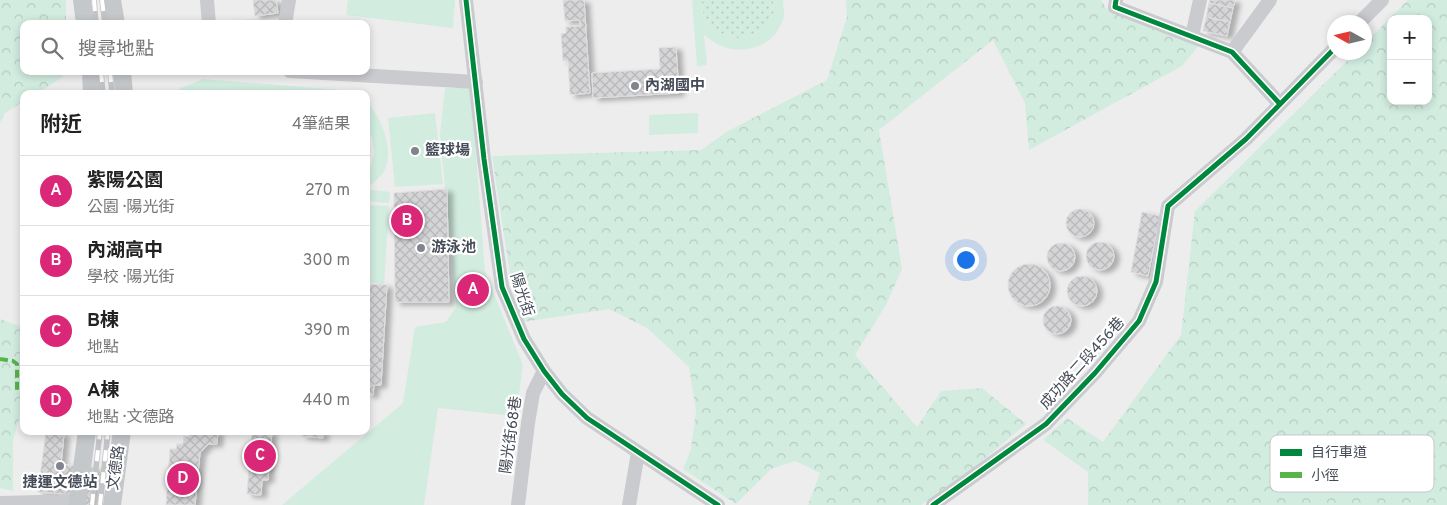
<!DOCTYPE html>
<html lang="zh-TW">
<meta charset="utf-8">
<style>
:root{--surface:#fff;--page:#f6f6f6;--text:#222;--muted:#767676;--line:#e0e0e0;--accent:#db2777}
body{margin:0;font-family:Overpass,"Noto Sans TC",sans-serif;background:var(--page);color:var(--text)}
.controls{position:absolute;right:15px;top:15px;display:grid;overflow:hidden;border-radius:10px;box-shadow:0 2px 8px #0003}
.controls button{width:45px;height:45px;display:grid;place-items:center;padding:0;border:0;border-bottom:1px solid var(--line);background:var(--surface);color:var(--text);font:25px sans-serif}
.compass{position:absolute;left:1327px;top:15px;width:45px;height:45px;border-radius:50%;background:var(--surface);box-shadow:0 2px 8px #0003;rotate:278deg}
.you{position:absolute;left:965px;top:259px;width:18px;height:18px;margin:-12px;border:4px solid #fff;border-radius:50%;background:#1a73e8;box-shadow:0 0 0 8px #1a73e833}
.badge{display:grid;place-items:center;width:32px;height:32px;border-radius:50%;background:var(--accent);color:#fff;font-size:16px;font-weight:700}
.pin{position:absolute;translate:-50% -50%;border:2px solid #fff;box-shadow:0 1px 5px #0006}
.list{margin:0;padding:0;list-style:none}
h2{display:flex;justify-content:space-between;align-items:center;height:65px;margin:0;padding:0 20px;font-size:21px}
h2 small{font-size:16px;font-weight:400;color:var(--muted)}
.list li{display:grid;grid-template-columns:32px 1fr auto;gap:15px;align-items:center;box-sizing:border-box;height:70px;padding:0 20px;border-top:1px solid var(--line)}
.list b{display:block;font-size:19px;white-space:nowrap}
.list p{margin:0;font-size:16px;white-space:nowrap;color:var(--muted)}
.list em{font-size:16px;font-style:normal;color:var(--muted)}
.icon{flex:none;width:28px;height:28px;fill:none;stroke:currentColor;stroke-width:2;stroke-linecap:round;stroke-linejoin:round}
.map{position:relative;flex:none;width:1447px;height:505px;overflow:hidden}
.search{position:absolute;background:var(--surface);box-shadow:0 2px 8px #0003;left:20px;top:20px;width:350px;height:55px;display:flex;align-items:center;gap:12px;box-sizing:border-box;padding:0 18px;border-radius:10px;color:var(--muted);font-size:19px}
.panel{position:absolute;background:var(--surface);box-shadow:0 2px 8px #0003;left:20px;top:90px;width:350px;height:345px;border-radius:10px}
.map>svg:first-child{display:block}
.grass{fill:url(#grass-dots)}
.forest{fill:url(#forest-crowns);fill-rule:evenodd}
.park{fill:#d2ece0}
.building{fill:url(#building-cross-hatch);stroke:#dfdfe0;filter:url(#shadow)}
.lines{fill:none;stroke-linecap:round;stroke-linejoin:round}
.minor{stroke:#c9cbce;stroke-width:14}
.major{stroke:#c5c8cb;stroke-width:18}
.rail-casing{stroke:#c3c4c7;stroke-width:5.5}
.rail{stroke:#fff;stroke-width:4;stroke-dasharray:11;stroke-linecap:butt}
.quiet{stroke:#57b448;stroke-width:4;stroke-dasharray:8 4;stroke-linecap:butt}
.cycleway-casing{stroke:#fff;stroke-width:8}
.cycleway{stroke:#00873e;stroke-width:5}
.poi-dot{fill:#80848c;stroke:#fff;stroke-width:2}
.labels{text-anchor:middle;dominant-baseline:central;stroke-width:4.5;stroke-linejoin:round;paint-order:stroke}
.poi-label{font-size:15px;font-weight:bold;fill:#454c58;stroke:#fff;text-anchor:start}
.street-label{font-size:15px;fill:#454c58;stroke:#fff}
.key{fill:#fff;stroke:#c7c9cd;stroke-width:1}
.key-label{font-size:14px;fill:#454c58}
</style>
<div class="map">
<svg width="1447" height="505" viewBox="0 0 1447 505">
<defs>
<pattern id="grass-dots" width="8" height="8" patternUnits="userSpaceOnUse" patternTransform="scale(1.25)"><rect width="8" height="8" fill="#d2ece0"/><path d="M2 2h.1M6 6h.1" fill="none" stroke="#b6ccc2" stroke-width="1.8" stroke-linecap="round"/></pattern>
<pattern id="forest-crowns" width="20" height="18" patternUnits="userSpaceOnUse" patternTransform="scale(1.25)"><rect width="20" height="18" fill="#d2ece0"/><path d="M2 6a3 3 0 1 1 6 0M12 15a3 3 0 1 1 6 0" fill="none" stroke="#b6ccc2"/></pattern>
<pattern id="building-cross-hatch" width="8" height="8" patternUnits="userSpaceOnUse" patternTransform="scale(1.25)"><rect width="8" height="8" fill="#d5d5d7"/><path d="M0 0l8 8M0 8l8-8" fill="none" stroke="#b8b8bb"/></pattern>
<filter id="shadow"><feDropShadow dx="5.5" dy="3" stdDeviation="2.5" flood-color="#0004"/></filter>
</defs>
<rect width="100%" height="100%" fill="#eeeded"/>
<path class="grass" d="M702 0H773L774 12 764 29 753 35 738 38 722 34 712 30 703 18Z"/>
<path class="forest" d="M0 0H66V24H24V71H64L63 77 36 94H24V101L5 113 0 123Z
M846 0H1101L1107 9 1201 43 1182 66 1029 150 1025 103 993 40 879 130 902 269 886 305 855 355 917 427 941 391 982 388 1026 424 975 467 921 505H808L820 473 795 461 771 469 736 504 683 469 691 449 696 411 689 367 647 328 609 309 523 322 511 281 492 156 701 150 728 131 827 80 847 17Z
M1408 0H1447V505H1088V472L1043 440 1067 418 1103 442 1181 335 1195 211 1355 53 1364 52 1365 43ZM1391 19H1428V101H1391Z
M0 319 24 328V401L13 441V491L0 488Z"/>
<path class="park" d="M348 0H455L453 28 346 15Z
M692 0H702L703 18 712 30 722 34 738 38 753 35 764 29 774 12 773 0H783C783 5 784 10 784 15 784 19 782 23 780 26 771 46 748 53 727 48 718 46 711 40 704 35L707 65 697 66Z
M203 79 354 91 356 94H176L181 88Z
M445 88H471L485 272 523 365 516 416 438 408 424 505H282L403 403 415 327 446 322 456 307 440 134Z
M366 102C382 116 396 154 383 173 379 179 371 184 366 189V172L371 166 374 152 372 138 366 125Z
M435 113 443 184 395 187 388 118Z
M698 113V133L649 135V115Z
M366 189 390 192 389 203 366 201Z
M366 205 389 206 384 284 366 282Z"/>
<path class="building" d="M253 0H276L278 13 255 16Z
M563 0H584L590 93 570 95 568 60 563 61 561 34 566 33V27L580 26V20L565 21Z
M1210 0H1235L1233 8 1209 3Z
M1209 3 1233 8 1230 22 1206 17Z
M1206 17 1230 22 1227 36 1203 31Z
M245 20H254V22H258V24H230V21L244 22Z
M676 47 679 93 593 98 592 73 660 69 659 48Z
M447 189 449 302H395L394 193Z
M1066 223a14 14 0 1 1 28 0a14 14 0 1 1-28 0Z
M1142 212 1160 216 1148 276 1131 272Z
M1086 256a14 14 0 1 1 28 0a14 14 0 1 1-28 0Z
M1047 257a14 14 0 1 1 28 0a14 14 0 1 1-28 0Z
M1008 285a21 21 0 1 1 42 0a21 21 0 1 1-42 0Z
M1067 291a15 15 0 1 1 30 0a15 15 0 1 1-30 0Z
M366 284 387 285 381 385H374L373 395 366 394Z
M1043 320a14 14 0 1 1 28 0a14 14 0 1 1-28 0Z
M46 431 64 434 61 464 96 468 91 505H75L77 495 38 492Z
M189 431H218L217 444H208L200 453 195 505H166L170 449H176L177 444H183L184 436 189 437Z
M252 431H272L268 480H262L261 495 247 494Z
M302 431H323V438L302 436Z"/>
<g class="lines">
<path class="minor" d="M207 0 209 24
M466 0 484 159 502 287 524 339 544 371 562 394 587 418 718 505
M1116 0 1115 7 1232 52 1280 104
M1360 22 1382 0
M285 24 289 0
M1192 36 1200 0
M1232 52 1270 0
M290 71 476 82
M0 503 78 501
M518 505 528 423 533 393 544 371
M629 505 638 453
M933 505 1046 424 1095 373 1139 321 1156 282 1168 206 1246 139 1334 49"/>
<path class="major" d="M82 0 85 24
M112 0 116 24
M91 71 92 94
M122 71 124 94
M77 505 87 431
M112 505 122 431"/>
<g class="rail-casing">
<path id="rail" d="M94 0 96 24
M102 0 105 24
M101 71 103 94
M110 71 112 94
M92 505 100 431
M100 505 108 431"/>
</g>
<use href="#rail" class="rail"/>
<path class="quiet" d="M0 359 13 361 17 364V390"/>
<g class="cycleway-casing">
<path id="cycleway" d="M466 0 484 159 502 287 524 339 544 371 562 394 587 418 718 505
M1116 0 1115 7 1232 52 1280 104
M933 505 1046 424 1095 373 1139 321 1156 282 1168 206 1246 139 1334 49"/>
</g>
<use href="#cycleway" class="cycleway"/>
</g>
<g class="poi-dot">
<circle cx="635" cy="86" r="5"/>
<circle cx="415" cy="151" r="5"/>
<circle cx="421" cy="248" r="5"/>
<circle cx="60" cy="466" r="5"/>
</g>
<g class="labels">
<g class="poi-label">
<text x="645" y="86">內湖國中</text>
<text x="425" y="151">籃球場</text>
<text x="431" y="248">游泳池</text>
<text x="60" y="483" text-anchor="middle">捷運文德站</text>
</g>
<g class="street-label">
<text transform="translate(521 295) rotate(72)">陽光街</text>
<text transform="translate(1083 364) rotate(-48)">成功路二段456巷</text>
<text transform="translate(512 435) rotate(-82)">陽光街68巷</text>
<text transform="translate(117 468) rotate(-82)">文德路</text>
</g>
</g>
<rect x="1270" y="435" width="164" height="57" rx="8" class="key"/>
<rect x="1280" y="449" width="22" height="7" fill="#00873e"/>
<rect x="1280" y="472" width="22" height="6" fill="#57b448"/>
<g class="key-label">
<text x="1311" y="457">自行車道</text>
<text x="1311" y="480">小徑</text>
</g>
</svg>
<div class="controls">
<button>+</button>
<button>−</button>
</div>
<svg class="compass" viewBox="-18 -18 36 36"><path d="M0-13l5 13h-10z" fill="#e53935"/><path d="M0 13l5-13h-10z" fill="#767676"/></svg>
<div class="you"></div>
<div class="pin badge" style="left:473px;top:290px">A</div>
<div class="pin badge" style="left:407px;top:221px">B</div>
<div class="pin badge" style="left:260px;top:456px">C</div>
<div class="pin badge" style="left:183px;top:479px">D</div>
<div class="search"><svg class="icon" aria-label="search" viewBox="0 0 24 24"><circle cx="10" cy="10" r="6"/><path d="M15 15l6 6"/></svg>搜尋地點</div>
<section class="panel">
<h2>附近<small>4筆結果</small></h2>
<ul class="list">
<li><span class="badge">A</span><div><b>紫陽公園</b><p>公園 · 陽光街</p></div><em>270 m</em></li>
<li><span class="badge">B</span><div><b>內湖高中</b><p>學校 · 陽光街</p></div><em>300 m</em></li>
<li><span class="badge">C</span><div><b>B棟</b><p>地點</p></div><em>390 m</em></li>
<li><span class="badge">D</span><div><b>A棟</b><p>地點 · 文德路</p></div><em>440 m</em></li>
</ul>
</section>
</div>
